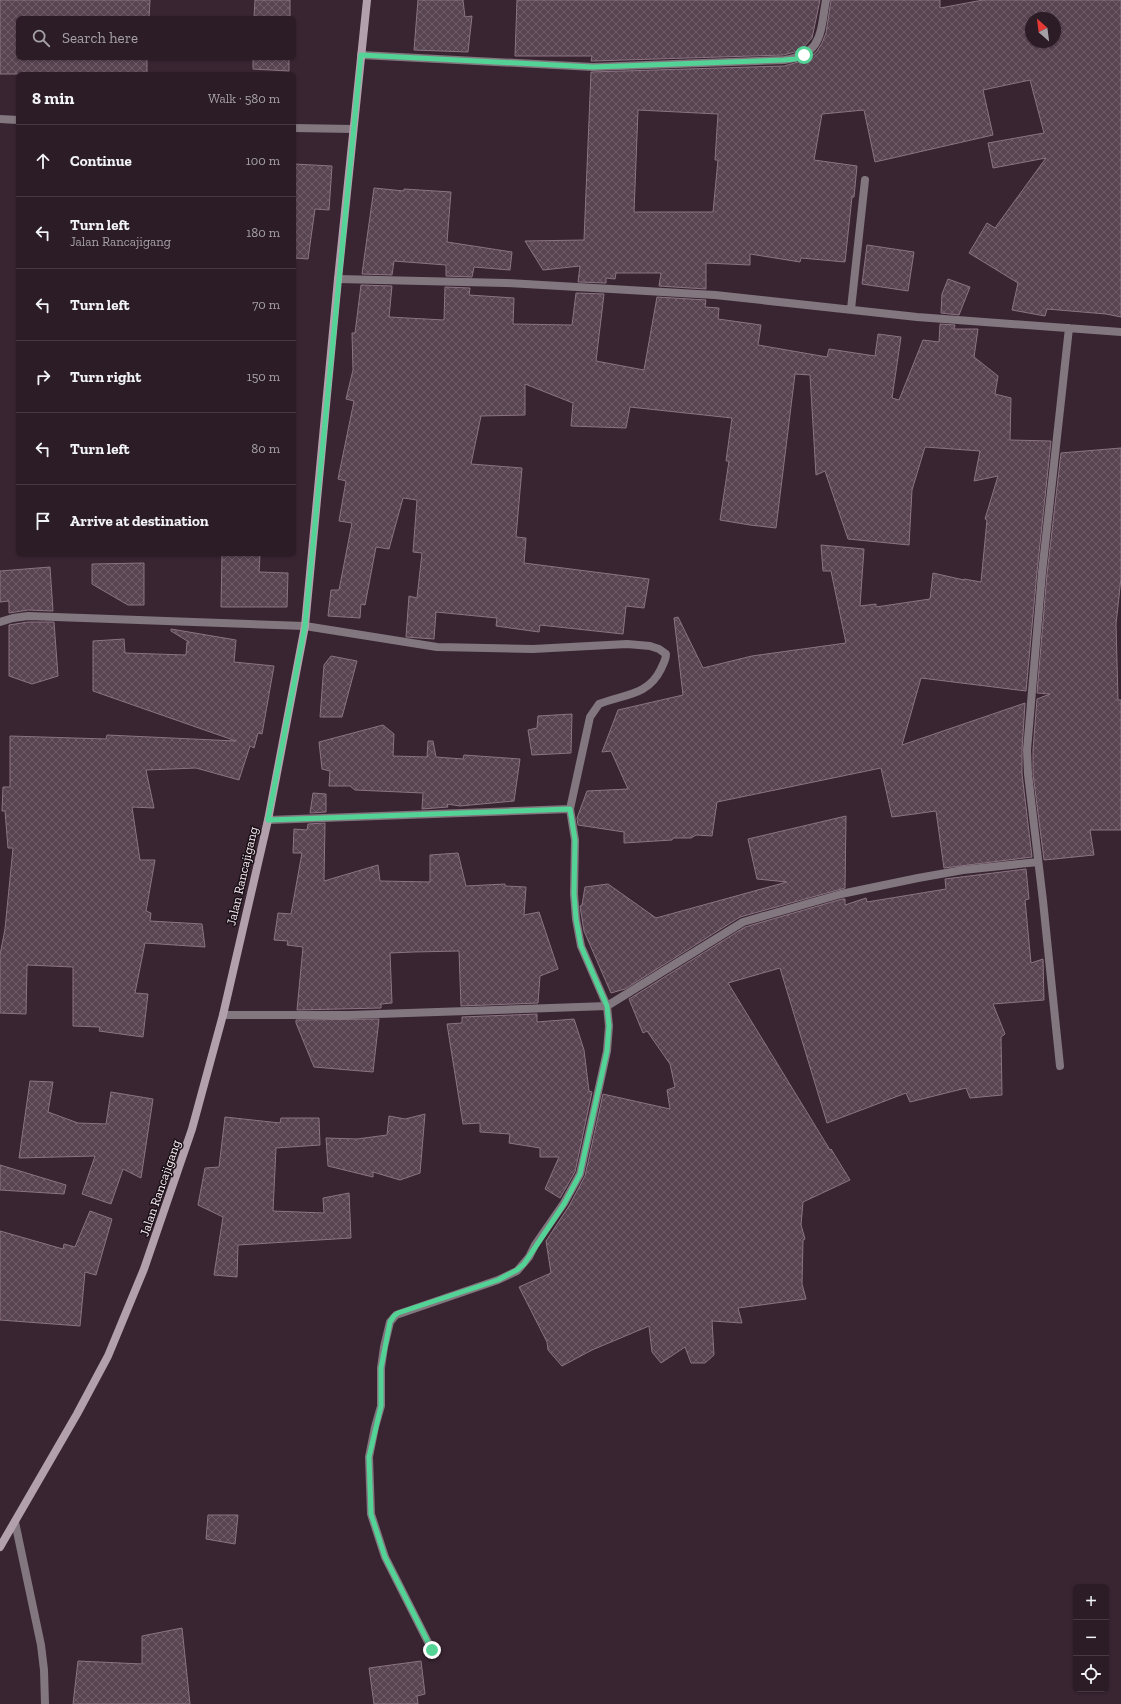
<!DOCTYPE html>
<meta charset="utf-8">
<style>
:root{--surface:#2b1c26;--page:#372932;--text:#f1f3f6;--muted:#a6a1a7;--line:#473a43}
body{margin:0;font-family:"Zilla Slab",serif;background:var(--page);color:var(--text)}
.controls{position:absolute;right:12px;bottom:12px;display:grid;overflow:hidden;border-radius:6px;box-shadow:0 1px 3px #0004}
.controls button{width:36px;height:36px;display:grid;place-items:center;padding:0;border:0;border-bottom:1px solid var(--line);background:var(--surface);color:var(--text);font:20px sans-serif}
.compass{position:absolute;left:1025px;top:12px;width:36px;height:36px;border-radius:50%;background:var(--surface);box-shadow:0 1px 3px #0004;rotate:332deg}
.stop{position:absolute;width:12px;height:12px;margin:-9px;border:3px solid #54d396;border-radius:50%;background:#fff}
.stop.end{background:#54d396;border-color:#fff;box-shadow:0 1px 4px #0008}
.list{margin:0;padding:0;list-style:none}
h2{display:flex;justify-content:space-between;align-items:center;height:52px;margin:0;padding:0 16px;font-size:17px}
h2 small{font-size:13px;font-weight:400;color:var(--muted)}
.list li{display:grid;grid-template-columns:26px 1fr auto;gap:12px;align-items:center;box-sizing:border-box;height:72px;padding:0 16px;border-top:1px solid var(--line)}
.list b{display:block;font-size:15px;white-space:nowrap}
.list p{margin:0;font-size:13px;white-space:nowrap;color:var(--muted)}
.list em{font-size:13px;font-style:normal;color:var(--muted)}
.icon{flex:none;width:22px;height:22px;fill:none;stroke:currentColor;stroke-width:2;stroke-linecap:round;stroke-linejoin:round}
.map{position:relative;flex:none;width:1121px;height:1704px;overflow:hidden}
.search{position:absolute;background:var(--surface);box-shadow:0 1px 3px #0004;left:16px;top:16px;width:280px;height:44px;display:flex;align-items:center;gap:10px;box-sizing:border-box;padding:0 14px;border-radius:6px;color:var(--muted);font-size:15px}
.panel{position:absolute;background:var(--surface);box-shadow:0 1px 3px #0004;left:16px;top:72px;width:280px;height:484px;border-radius:6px}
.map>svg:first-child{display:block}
.building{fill:url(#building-cross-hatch);stroke:#8b7382;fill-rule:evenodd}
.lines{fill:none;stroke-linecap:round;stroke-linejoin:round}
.service{stroke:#82777e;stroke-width:8}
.minor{stroke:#82777e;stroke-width:8}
.secondary{stroke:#b2a1ac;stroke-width:8}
.route{stroke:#54d396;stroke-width:5}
.labels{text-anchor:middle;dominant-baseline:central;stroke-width:3;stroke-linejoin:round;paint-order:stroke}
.street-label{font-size:13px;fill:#faedf5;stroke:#1a1117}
</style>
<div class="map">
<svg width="1121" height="1704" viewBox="0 0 1121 1704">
<defs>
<pattern id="building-cross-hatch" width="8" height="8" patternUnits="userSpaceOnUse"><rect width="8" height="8" fill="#584351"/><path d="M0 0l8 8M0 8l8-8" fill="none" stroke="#715e6b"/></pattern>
</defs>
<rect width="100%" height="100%" fill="#392532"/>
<path class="building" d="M0 0H150L149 18H18V58H147V74H0Z
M255 0H290V18H254Z
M418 0H463L465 17 472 16 468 52 414 50Z
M517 0H820L812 38 803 48 795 52 783 55 593 61H591L592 56H515Z
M831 0H940V8L983 0H1121V317L1106 314 1047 309 1045 316 1012 310 1018 283 969 253 987 223 995 228 1046 158 993 168 988 143 1044 133 1030 80 983 90 993 135 875 162 864 110 822 114 814 160 857 166 854 197H852L845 262 801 258 800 262 750 254V265L706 263V289L659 286 661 273H616L615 279 606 278V283L578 282 580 266 543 270 525 241 584 240 591 72 784 66 798 62 810 57 817 51 822 43 826 33ZM1031 18H1055V42H1031ZM638 110 718 114 715 160H718L713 212H634Z
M253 58H289V71L253 69Z
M294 164 332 166 329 210 315 209 308 259 294 258Z
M374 188 404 191V189L451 192 447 242 512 252 510 270 474 267 472 277 446 276V265L394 261 392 275 362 274Z
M867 245 914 252 908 291 862 284Z
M948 279 970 287 959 315 941 313 942 294Z
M361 285 392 286 389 317 444 320 445 287 470 288 469 295 514 298 513 324 572 325 576 293 604 294 596 361 644 370 657 297 706 300 705 307 719 308 718 319 761 325 758 345 827 357 829 349 875 356 878 334 901 337 892 398 899 400 923 340 939 342 940 324 955 325 954 329H978L974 357 998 376 995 394 1011 398 1010 440 1051 441 1037 572 1026 691 921 678 902 745 1025 703 1022 750V774L1032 857 944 868 936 811 892 817 881 768 717 802 712 836 696 835 691 838H673L672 840 624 843V832L578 825 577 818 587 791 628 789 611 751 602 752 618 710 683 695 674 618 678 617 703 668 752 656 846 643 831 571H823L821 545 864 549 860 606 876 604V607L930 599 933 573 964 580V579L981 582 987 520 985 519 998 476 974 481 980 451 925 447 912 490 909 545 848 539 825 471 816 475 810 375 795 374 776 528 750 525 720 520 729 461H726L732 418 630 407 626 428 571 426 573 403 525 384V415L481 416 471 464 522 468 516 537 526 538 524 563 649 579 644 608 626 606 623 634 540 625 539 632 496 626 497 618 436 612 434 639 406 637 409 596 417 598 422 553 413 552 417 500 403 498 389 549 376 547 365 605 361 604 360 618 328 616 331 590H339L352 523 339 521 346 481 338 479 354 401 346 399 353 370 352 333H355Z
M1121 448V578L1116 624 1118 700H1121V830H1090L1094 855 1044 860 1033 774V750L1037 699 1050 694 1037 693 1047 574 1061 453Z
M222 554H260L259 572 288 573 287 607H221Z
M144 563V605H128L92 584V564Z
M50 567 53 611 28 610 9 613V601L0 602V571Z
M28 622H54L58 676 32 684 9 676V625Z
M171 629 236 640 234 662 274 666 262 734 258 733 254 748 250 746 239 780 196 768 146 770 154 808 132 807 140 860H155L146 911 151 913 150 921 202 924 205 947 145 943 135 993 148 994 143 1037 99 1031 100 1027 73 1026V967L27 965 26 1014 0 1013V955L5 929 13 848H8L5 811H2L3 787H10V736L106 739 107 735 236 741 93 691V641L124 639 125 653 186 655 187 642H189L171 631Z
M331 656 357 661 342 717H320L324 665Z
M572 714 571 753 532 755 528 730 537 728 538 716Z
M383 725 394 734 393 756 427 757 428 741H433L436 757 463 759 464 755 520 759 514 801 460 806 447 804 448 807 422 809 423 793 355 790 350 786H329L330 771 322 769 319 742Z
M313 793 326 794V812L310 813Z
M846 816 845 888 740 917 625 989 611 993 584 931 580 906 582 905 585 887 608 884 656 918 787 882 757 879 748 839Z
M325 823 324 881 378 865 380 881 430 882V855L458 853 466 886 505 884V886L526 887 524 915 539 912 558 969 540 976 538 1003 461 1006 459 951 413 952 390 953 392 1003 381 1004V1008L297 1010 303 947 287 945 288 941 274 940 278 913 291 914 302 853H293L294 829 307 830 308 824Z
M1026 869 1029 899 1025 900 1031 963 1043 959 1044 1000 993 1004 1005 1034 1001 1037 1002 1095 970 1098 966 1088 910 1102 906 1093 827 1123 780 968 728 983 830 1150 831 1149 850 1180 803 1202 801 1225 805 1239 803 1240 802 1284 806 1299 738 1308 742 1323 712 1321 714 1355 705 1363H691L685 1347 661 1363 652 1352 649 1326 592 1350 562 1366 548 1350 547 1342 519 1287 551 1273 546 1241 569 1206 585 1176 603 1094 670 1109 667 1090 675 1087 670 1064 647 1031 643 1033 629 999 745 927 842 899H845V905L866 898 867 902 946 889 945 879Z
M537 1014V1022L574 1019 584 1050 589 1091 592 1092 575 1172 560 1198 545 1189 559 1157H540V1148L509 1143 510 1134 480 1132V1123L463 1124 447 1024 462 1023V1017Z
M379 1019 373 1072 314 1067 296 1023V1020Z
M30 1081 53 1082 48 1112 78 1123 106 1124 111 1092 153 1099 141 1178 123 1169 111 1204 82 1194 95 1156 19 1158Z
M425 1114 420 1173 400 1180 373 1172V1177L328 1166 326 1138 357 1139 387 1135 389 1116 405 1119Z
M225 1117 280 1123 281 1118H319L320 1145 276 1148 273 1211 324 1213 323 1198 349 1193 351 1238 238 1245 237 1277 214 1275 223 1217 198 1205 205 1168 219 1167Z
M0 1165 66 1185 64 1194 0 1190Z
M90 1211 112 1219 96 1275 85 1272 80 1326 0 1320V1231L63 1249 64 1244 75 1247Z
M208 1515H238L235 1544 206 1539Z
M182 1628 190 1704H73L78 1661 142 1664V1636Z
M421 1661 425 1694 417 1696 418 1704H374L369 1668Z"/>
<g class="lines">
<path class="service" d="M0 119 18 120
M294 128 353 129"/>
<path class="minor" d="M361 55 593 67 784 60C823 54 820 33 826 0
M338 279 506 283 715 295 917 317 1121 332
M851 309 865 180
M0 622 13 618 28 616 305 626 437 647 533 649 627 644 650 646 659 649 666 654C666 660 663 664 661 669 648 696 624 694 599 704L590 717 570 809 575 840 574 894 576 919 581 946 607 1006 609 1026 607 1051 580 1174 564 1203 535 1245 529 1257 517 1271 498 1280 396 1315 390 1322 384 1347 381 1368V1406L375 1427 369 1457 371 1514 385 1557 432 1650
M268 820 570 809
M223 1015H350L607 1006 743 922 841 894 918 878 963 870 1038 862
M1060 1066 1043 901 1028 774 1027 750 1042 573 1069 328
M15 1522 41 1645 44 1670 45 1704"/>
<path class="secondary" d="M0 1547 77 1414 108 1356 144 1269 192 1129 223 1015 268 820 305 626 338 279 367 0"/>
</g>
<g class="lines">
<path class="route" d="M432 1650 385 1557 371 1514 369 1457 381 1406V1368L390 1322 394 1316 398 1313 498 1280 517 1270 524 1264 564 1204 580 1174 607 1051 609 1026 607 1006 581 946 576 919 574 894 575 840 570 809 268 820 305 626 361 55 593 67 784 60 796 59 804 55"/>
</g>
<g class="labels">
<g class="street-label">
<text transform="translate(242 876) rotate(-77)">Jalan Rancajigang</text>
<text transform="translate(160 1188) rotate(-71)">Jalan Rancajigang</text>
</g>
</g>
</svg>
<div class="controls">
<button>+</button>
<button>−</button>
<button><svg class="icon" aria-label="locate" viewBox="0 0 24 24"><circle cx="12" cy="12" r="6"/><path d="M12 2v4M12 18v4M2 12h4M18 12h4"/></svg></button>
</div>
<svg class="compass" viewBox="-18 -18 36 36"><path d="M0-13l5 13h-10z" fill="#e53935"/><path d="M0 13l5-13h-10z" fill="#a6a1a7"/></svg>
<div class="stop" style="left:804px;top:55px"></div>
<div class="stop end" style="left:432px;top:1650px"></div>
<div class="search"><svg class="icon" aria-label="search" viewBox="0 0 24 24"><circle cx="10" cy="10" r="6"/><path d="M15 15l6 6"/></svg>Search here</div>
<section class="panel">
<h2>8 min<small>Walk · 580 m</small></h2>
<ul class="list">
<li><svg class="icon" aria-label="ahead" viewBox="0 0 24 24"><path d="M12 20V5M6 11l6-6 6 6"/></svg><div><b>Continue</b></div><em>100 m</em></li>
<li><svg class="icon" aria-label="left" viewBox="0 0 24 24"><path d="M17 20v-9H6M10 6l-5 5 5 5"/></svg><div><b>Turn left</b><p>Jalan Rancajigang</p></div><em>180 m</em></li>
<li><svg class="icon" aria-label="left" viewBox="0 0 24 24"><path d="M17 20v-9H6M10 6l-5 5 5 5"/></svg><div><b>Turn left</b></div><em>70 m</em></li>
<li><svg class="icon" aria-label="right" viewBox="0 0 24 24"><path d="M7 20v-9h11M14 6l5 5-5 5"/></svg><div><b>Turn right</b></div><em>150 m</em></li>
<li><svg class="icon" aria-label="left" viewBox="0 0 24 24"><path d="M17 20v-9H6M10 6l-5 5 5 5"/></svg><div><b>Turn left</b></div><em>80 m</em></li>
<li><svg class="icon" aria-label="arrive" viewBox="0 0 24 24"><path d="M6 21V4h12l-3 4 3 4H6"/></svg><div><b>Arrive at destination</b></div></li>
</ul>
</section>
</div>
